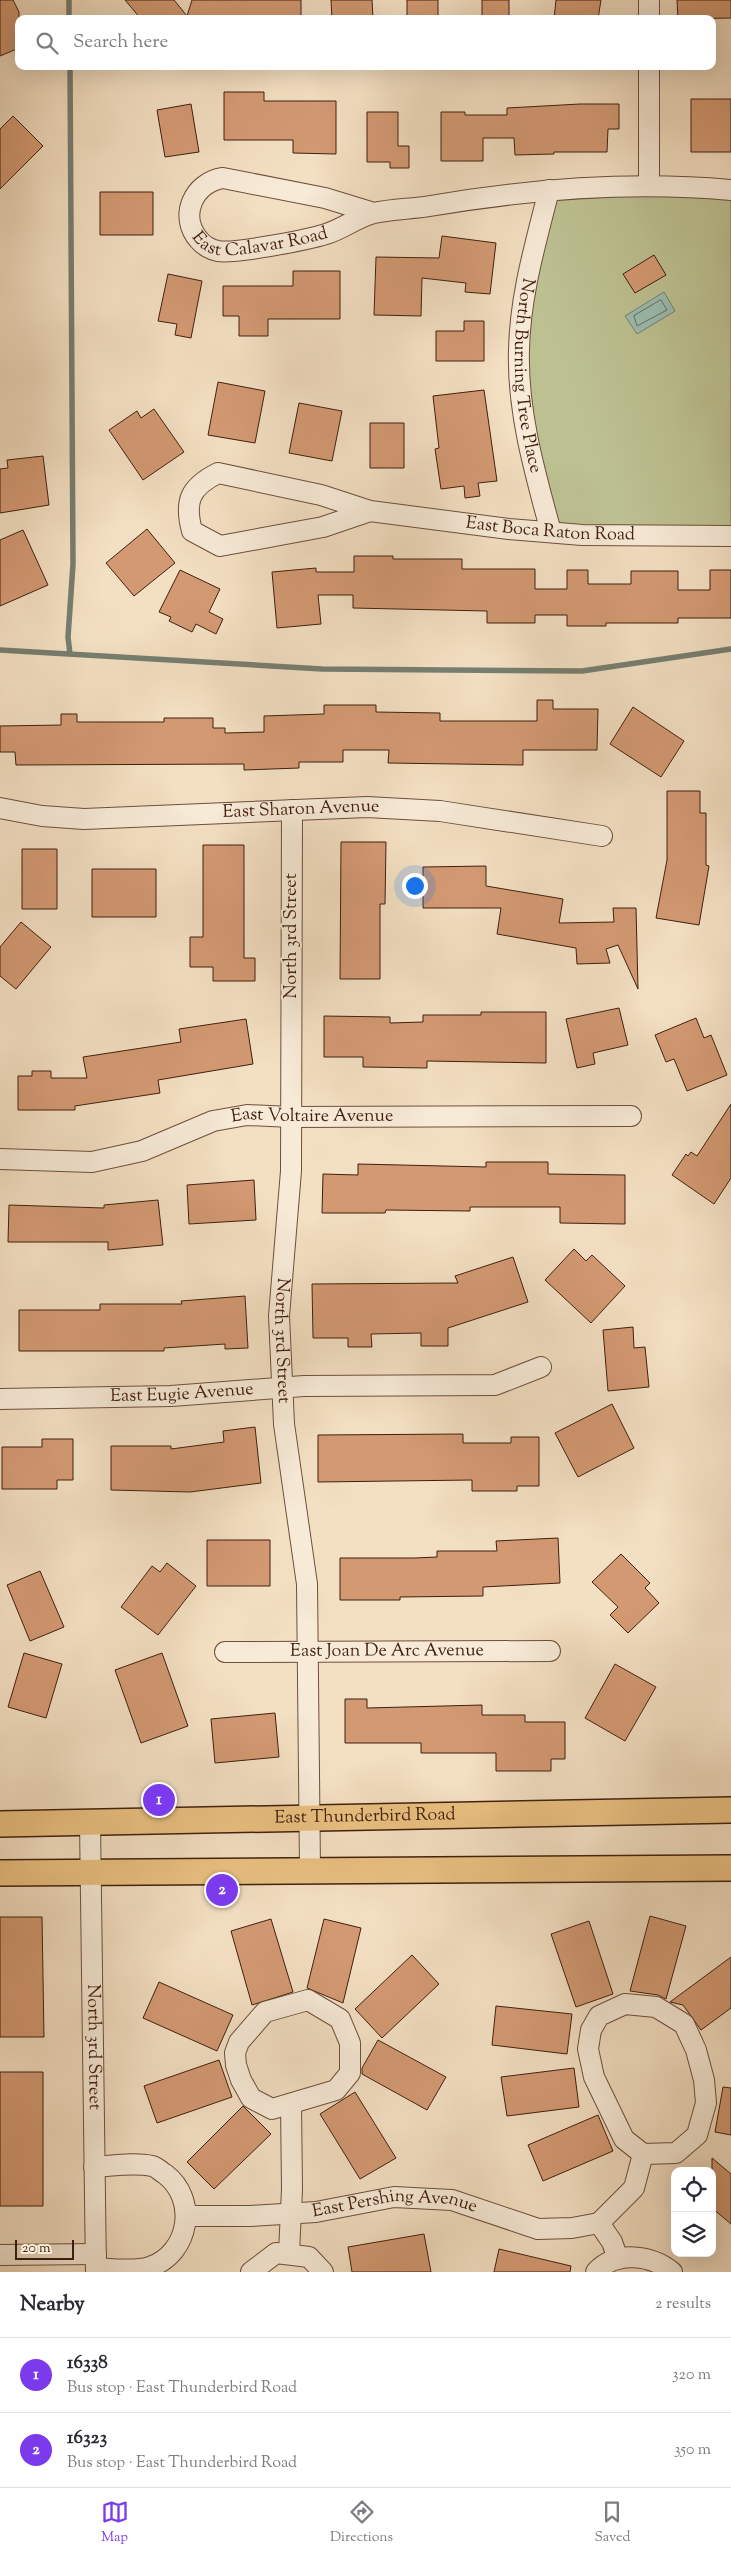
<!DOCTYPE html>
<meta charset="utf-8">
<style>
:root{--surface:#fff;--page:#f2f2f3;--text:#2b2b33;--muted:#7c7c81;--line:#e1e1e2;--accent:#7c3aed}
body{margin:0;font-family:"Sorts Mill Goudy",serif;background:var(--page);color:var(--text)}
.controls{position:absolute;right:15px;bottom:15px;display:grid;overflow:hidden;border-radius:10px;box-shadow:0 5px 20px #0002}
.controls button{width:45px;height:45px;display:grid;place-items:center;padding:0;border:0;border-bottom:1px solid var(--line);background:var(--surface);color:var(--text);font:25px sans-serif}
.scale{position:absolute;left:15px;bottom:12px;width:59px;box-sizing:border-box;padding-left:5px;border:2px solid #411f10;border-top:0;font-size:14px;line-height:18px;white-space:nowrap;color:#411f10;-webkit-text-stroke:4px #f7ead7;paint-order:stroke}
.you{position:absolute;left:414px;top:885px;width:18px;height:18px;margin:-12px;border:4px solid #fff;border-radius:50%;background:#1a73e8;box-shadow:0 0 0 8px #1a73e833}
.badge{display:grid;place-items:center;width:32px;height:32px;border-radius:50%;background:var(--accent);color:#fff;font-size:16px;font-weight:700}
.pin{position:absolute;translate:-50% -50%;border:2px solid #fff;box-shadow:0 1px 5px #0006}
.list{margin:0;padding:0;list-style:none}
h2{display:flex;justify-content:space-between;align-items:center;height:65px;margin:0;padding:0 20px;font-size:21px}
h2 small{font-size:16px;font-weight:400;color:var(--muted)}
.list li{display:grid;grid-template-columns:32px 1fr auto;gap:15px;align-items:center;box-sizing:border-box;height:75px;padding:0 20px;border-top:1px solid var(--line)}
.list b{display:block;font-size:19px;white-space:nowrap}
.list p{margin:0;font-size:16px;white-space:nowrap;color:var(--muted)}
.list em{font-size:16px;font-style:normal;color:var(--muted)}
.icon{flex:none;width:28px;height:28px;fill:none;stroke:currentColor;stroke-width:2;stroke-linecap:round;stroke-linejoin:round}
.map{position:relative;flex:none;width:731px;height:2272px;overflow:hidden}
.search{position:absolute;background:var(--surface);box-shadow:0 5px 20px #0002;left:15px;right:15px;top:15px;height:55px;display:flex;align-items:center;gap:12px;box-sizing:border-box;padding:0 18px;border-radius:10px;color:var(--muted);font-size:19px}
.sheet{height:215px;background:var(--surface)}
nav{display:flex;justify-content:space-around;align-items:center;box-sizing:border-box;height:70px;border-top:1px solid var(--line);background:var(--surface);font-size:14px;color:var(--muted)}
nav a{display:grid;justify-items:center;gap:2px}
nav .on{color:var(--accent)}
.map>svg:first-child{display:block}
.green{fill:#bdc192;stroke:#7f7051}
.water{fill:#9bbdb1;stroke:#777e71}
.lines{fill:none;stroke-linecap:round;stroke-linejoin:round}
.shore{stroke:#6e6e60;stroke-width:1}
.stream{stroke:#777e71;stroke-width:5.5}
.building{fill:#d39973;stroke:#411f10}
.minor-casing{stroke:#6e4f3c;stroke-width:22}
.major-casing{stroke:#411f10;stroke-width:28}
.minor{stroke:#f7ead7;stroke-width:20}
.major{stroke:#eac081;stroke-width:25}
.labels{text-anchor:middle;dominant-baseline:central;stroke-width:4;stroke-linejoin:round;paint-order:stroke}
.street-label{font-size:18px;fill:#411f10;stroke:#f7ead7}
</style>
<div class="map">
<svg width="731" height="2272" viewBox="0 0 731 2272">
<rect width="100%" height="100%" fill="#f3dfc2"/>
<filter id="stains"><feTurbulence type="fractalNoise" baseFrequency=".004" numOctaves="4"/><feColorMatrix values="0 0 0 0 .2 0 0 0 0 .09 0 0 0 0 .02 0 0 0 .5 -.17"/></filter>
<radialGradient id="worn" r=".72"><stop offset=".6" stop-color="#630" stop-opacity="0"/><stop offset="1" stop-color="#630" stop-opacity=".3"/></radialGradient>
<path class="green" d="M549 190H731V536L551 532 519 366Z"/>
<path class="water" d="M664 292 675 311 637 334 625 316Z"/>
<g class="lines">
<path class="shore" d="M661 300 667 310 637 326 634 316Z"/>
<path class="stream" d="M69 0V19
M70 66 73 564 68 637 70 654
M0 650 322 669 582 671 731 649"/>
</g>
<path class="building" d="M0 0H13L19 12V48L0 56Z
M125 0H174L187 16 192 0H301V18L141 19Z
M331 0H372L373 19H332Z
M407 0H438V19H407Z
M482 0H509V19H482Z
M556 0H601L598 19H554Z
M677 0H731V18L678 19Z
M224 92H264V101H336V154L293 153V140H224Z
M691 99H731V152H691Z
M191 104 199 152 165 157 157 110Z
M580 104H619V129H608L607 152H554V154L515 155 514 138H483V161H441V112H465V115H507V108Z
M367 112H398V146H409V168H390V162H367Z
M13 116 43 146 0 189V129Z
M100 192H153V235H100Z
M442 236 496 243 490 294 465 292 466 283 422 278 421 316 374 315 376 257 439 258Z
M654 255 666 275 635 293 623 274Z
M293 271H340V319H268V336H239V316H223V286H293Z
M168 274 202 281 191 338 175 335 177 324 158 321Z
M464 321H484V361H436V331H464Z
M218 382 265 391 255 443 208 435Z
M484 390 497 481 478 483 480 496 465 498 464 486 441 489 435 449 439 448 433 396Z
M299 403 342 411 332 461 289 453Z
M154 409 184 452 143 480 109 430 137 411 141 418Z
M370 423H404V468H370Z
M43 456 49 505 0 513V469L8 468 7 460Z
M147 529 175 563 134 596 106 563Z
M23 530 48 585 0 606V540Z
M354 556H393V559H462V569H535V589H567V570H588V584H631V571H678V590H710V570H731V618H678V623H606V626H567V615H535V623H487V611L353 608V595H318L321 624 277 628 272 572 316 568V572H354Z
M180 570 220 589 209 612 223 619 216 634 196 624 192 632 169 621 171 617 159 612Z
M537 700H553V709H598L597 750H523V765L388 763 389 750H343V762H299V768L244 770V764L16 765 15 752H0V726L61 725V714H77V722H164V718H213V728H225V733L264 732V716L324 714V705H376V712L440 713V721H537Z
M633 707 684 741 661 777 610 744Z
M667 791H700V813H706V865L709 866 699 925 656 918 667 860Z
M341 842H386L385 904H380V979H340Z
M203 845H244V958H255V981H213V967H190V937H203Z
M22 849H57V909H22Z
M486 866V886L563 899 559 923 614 922 613 908H636L638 989 618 945 606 949 610 963 577 964 576 948 497 934 501 908H423V867Z
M92 869H156V917H92Z
M21 922 51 947 16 989 0 976V947Z
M619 1008 628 1045 593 1053 595 1064 577 1068 566 1019Z
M481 1012H546V1063L427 1061V1068L363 1067V1057H324V1016L390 1017V1023L423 1022V1015H481Z
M696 1018 704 1038 711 1035 727 1075 687 1091 674 1059 666 1062 655 1035Z
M246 1019 253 1064 158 1080 160 1093 75 1106V1110H18V1076H32V1071H51V1078H87L83 1057 181 1042 179 1029Z
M731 1104V1178L714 1204 672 1175 686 1154 688 1156 691 1152 697 1156Z
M486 1162H548V1174L625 1175V1224L560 1223V1207H470V1211L386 1210 385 1213H322L323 1174 358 1175V1164L486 1167Z
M254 1180 256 1220 189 1224 187 1185Z
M158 1200 163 1245 108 1250V1242H8L9 1205 104 1208V1205Z
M574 1249 586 1261 592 1255 625 1286 591 1323 545 1280Z
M513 1257 528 1302 448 1328V1346H421V1333L371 1334 372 1347H348V1338H313L312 1284 458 1283 455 1276Z
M245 1296 248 1348 225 1349V1344L164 1348V1351H19V1310H100V1304H182L181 1301Z
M633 1327 634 1348 645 1347 649 1387 608 1391 603 1330Z
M612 1404 634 1448 578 1477 555 1433Z
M255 1427 261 1483 190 1492 111 1490V1446H171V1449L224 1442 223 1431Z
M463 1434V1443H511V1437H539V1486H517V1491H472V1480L318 1482V1435Z
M42 1439H73V1480H57V1489H2V1447H42Z
M558 1538 560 1583 483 1587V1596L400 1597V1600H340V1558H415L437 1557V1551H497L496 1541Z
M207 1540H270V1586H207Z
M621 1554 650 1583 645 1588 659 1603 628 1633 610 1615 618 1607 592 1582Z
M167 1563 196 1586 158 1635 121 1607 152 1566 160 1572Z
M40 1571 64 1627 30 1641 7 1585Z
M24 1653 62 1664 46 1718 8 1707Z
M162 1653 188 1726 141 1743 115 1670Z
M615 1664 656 1687 625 1741 585 1718Z
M345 1699H367V1708L482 1705V1715H525V1722H565V1759H551V1771H496V1753H421V1743H345Z
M275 1713 279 1757 215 1763 211 1719Z
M650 1916 686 1926 666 1999 658 1995 630 1991Z
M0 1917H42L44 2037H0Z
M271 1919 293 1992 252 2005 231 1931Z
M324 1919 361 1928 343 2003 307 1988Z
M589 1921 613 1994 576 2007 551 1934Z
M412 1955 439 1984 382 2038 355 2009Z
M731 1957V2008L701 2030 683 2005 670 2002Z
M159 1982 233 2015 217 2051 143 2018Z
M496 2006 572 2014 567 2054 492 2045Z
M378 2040 446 2077 427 2110 362 2074V2068Z
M219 2060 232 2097 157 2123 144 2086Z
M574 2068 579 2107 507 2116 501 2077Z
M0 2072H43V2206H0Z
M723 2087 731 2088V2135L715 2132Z
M355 2092 396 2158 360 2179 320 2114Z
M243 2106 271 2134 214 2189 187 2162Z
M598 2115 613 2151 543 2181 528 2145Z
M712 2158 731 2174V2224L712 2208Z
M424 2234 431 2272H352L348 2247Z
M499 2249 571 2266 570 2272H494Z"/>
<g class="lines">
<g class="minor-casing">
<g id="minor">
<path d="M649 0V19"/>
<path d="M649 66V186"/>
<path id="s1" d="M549 190C536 242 520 295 519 350 517 411 535 473 551 532"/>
<path id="s2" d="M374 213 325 198 223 178C194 182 178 216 199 240 203 245 211 250 218 251 234 254 307 240 326 234 343 229 357 217 374 213 392 209 412 209 430 206 530 189 630 181 731 190"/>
<path id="s3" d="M370 511 323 527 220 546 192 531C184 501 190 487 218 473L321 495 370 511 509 529 582 535 731 536"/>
<path id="s4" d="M0 808 42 816 84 819 367 807 440 811 602 836"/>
<path id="s5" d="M292 810 291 1171 279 1316 284 1424 307 1584 310 1869"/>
<path id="s6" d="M0 1159 92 1162 142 1151 213 1121 247 1115 291 1117 631 1116"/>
<path id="s7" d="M0 1399 171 1396 304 1386 495 1385 541 1367"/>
<path id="s8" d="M225 1652 550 1651"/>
<path id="s9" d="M90 1822 96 2272"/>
<path d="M308 2000 340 2019 350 2043V2073L336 2090 272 2109 251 2098 241 2080 236 2065 235 2053 239 2042 265 2012Z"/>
<path d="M625 2004 656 2007 684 2024 696 2050 704 2080 706 2103 697 2135 676 2153 643 2154 624 2139 594 2077 588 2049 591 2030 599 2016Z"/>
<path d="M94 2167C112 2166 134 2162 152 2166 157 2167 161 2172 165 2174 198 2199 190 2253 150 2267 135 2272 113 2269 96 2268"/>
<path id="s10" d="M186 2216H250L316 2212 394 2197 452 2200 538 2229 572 2228 599 2223"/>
<path d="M289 2253 292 2189 291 2104"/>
<path d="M0 2255 96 2254"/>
<path d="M618 2259 612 2242 599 2223 634 2188 643 2154"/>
<path d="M251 2272 276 2253 309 2257 323 2272"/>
<path d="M596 2272C616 2250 652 2255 672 2272"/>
</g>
</g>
<g class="major-casing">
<g id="major">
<path id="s11" d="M0 1824 731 1810"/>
<path d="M0 1873 731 1868"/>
</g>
</g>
<use href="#minor" class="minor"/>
<use href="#major" class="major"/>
</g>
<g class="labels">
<g class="street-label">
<text stroke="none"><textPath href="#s2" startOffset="300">East Calavar Road</textPath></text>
<text stroke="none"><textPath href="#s1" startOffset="189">North Burning Tree Place</textPath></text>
<text stroke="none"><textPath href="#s3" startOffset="596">East Boca Raton Road</textPath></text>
<text stroke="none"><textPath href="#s4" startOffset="302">East Sharon Avenue</textPath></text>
<text transform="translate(292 936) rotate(-90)">North 3rd Street</text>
<text stroke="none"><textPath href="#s6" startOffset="320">East Voltaire Avenue</textPath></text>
<text stroke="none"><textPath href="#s5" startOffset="531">North 3rd Street</textPath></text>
<text stroke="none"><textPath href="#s7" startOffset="182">East Eugie Avenue</textPath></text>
<text stroke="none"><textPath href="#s8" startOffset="162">East Joan De Arc Avenue</textPath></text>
<text stroke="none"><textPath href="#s11" startOffset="365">East Thunderbird Road</textPath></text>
<text stroke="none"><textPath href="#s9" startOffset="225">North 3rd Street</textPath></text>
<text stroke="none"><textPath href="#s10" startOffset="210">East Pershing Avenue</textPath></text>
</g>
</g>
<rect width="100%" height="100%" filter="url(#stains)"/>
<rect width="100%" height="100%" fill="url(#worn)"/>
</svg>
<div class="controls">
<button><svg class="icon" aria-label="locate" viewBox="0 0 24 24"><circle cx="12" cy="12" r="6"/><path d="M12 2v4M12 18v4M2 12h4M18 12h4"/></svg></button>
<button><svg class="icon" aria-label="layers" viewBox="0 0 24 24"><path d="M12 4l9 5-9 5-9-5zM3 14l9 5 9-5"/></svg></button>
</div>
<div class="scale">20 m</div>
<div class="you"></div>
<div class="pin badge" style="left:159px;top:1800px">1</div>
<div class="pin badge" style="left:222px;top:1890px">2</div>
<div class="search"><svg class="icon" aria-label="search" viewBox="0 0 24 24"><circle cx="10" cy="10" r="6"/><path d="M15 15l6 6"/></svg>Search here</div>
</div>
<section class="sheet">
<h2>Nearby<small>2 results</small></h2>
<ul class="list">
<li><span class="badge">1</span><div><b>16338</b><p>Bus stop · East Thunderbird Road</p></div><em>320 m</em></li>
<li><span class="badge">2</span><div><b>16323</b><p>Bus stop · East Thunderbird Road</p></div><em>350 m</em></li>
</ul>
</section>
<nav>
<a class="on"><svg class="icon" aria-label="map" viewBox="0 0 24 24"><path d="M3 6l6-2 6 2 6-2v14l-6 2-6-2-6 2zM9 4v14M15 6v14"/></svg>Map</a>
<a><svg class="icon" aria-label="directions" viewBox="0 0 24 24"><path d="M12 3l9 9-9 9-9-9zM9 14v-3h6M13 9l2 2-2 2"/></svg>Directions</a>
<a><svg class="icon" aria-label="saved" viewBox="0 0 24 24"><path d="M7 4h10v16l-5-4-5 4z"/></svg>Saved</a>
</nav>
